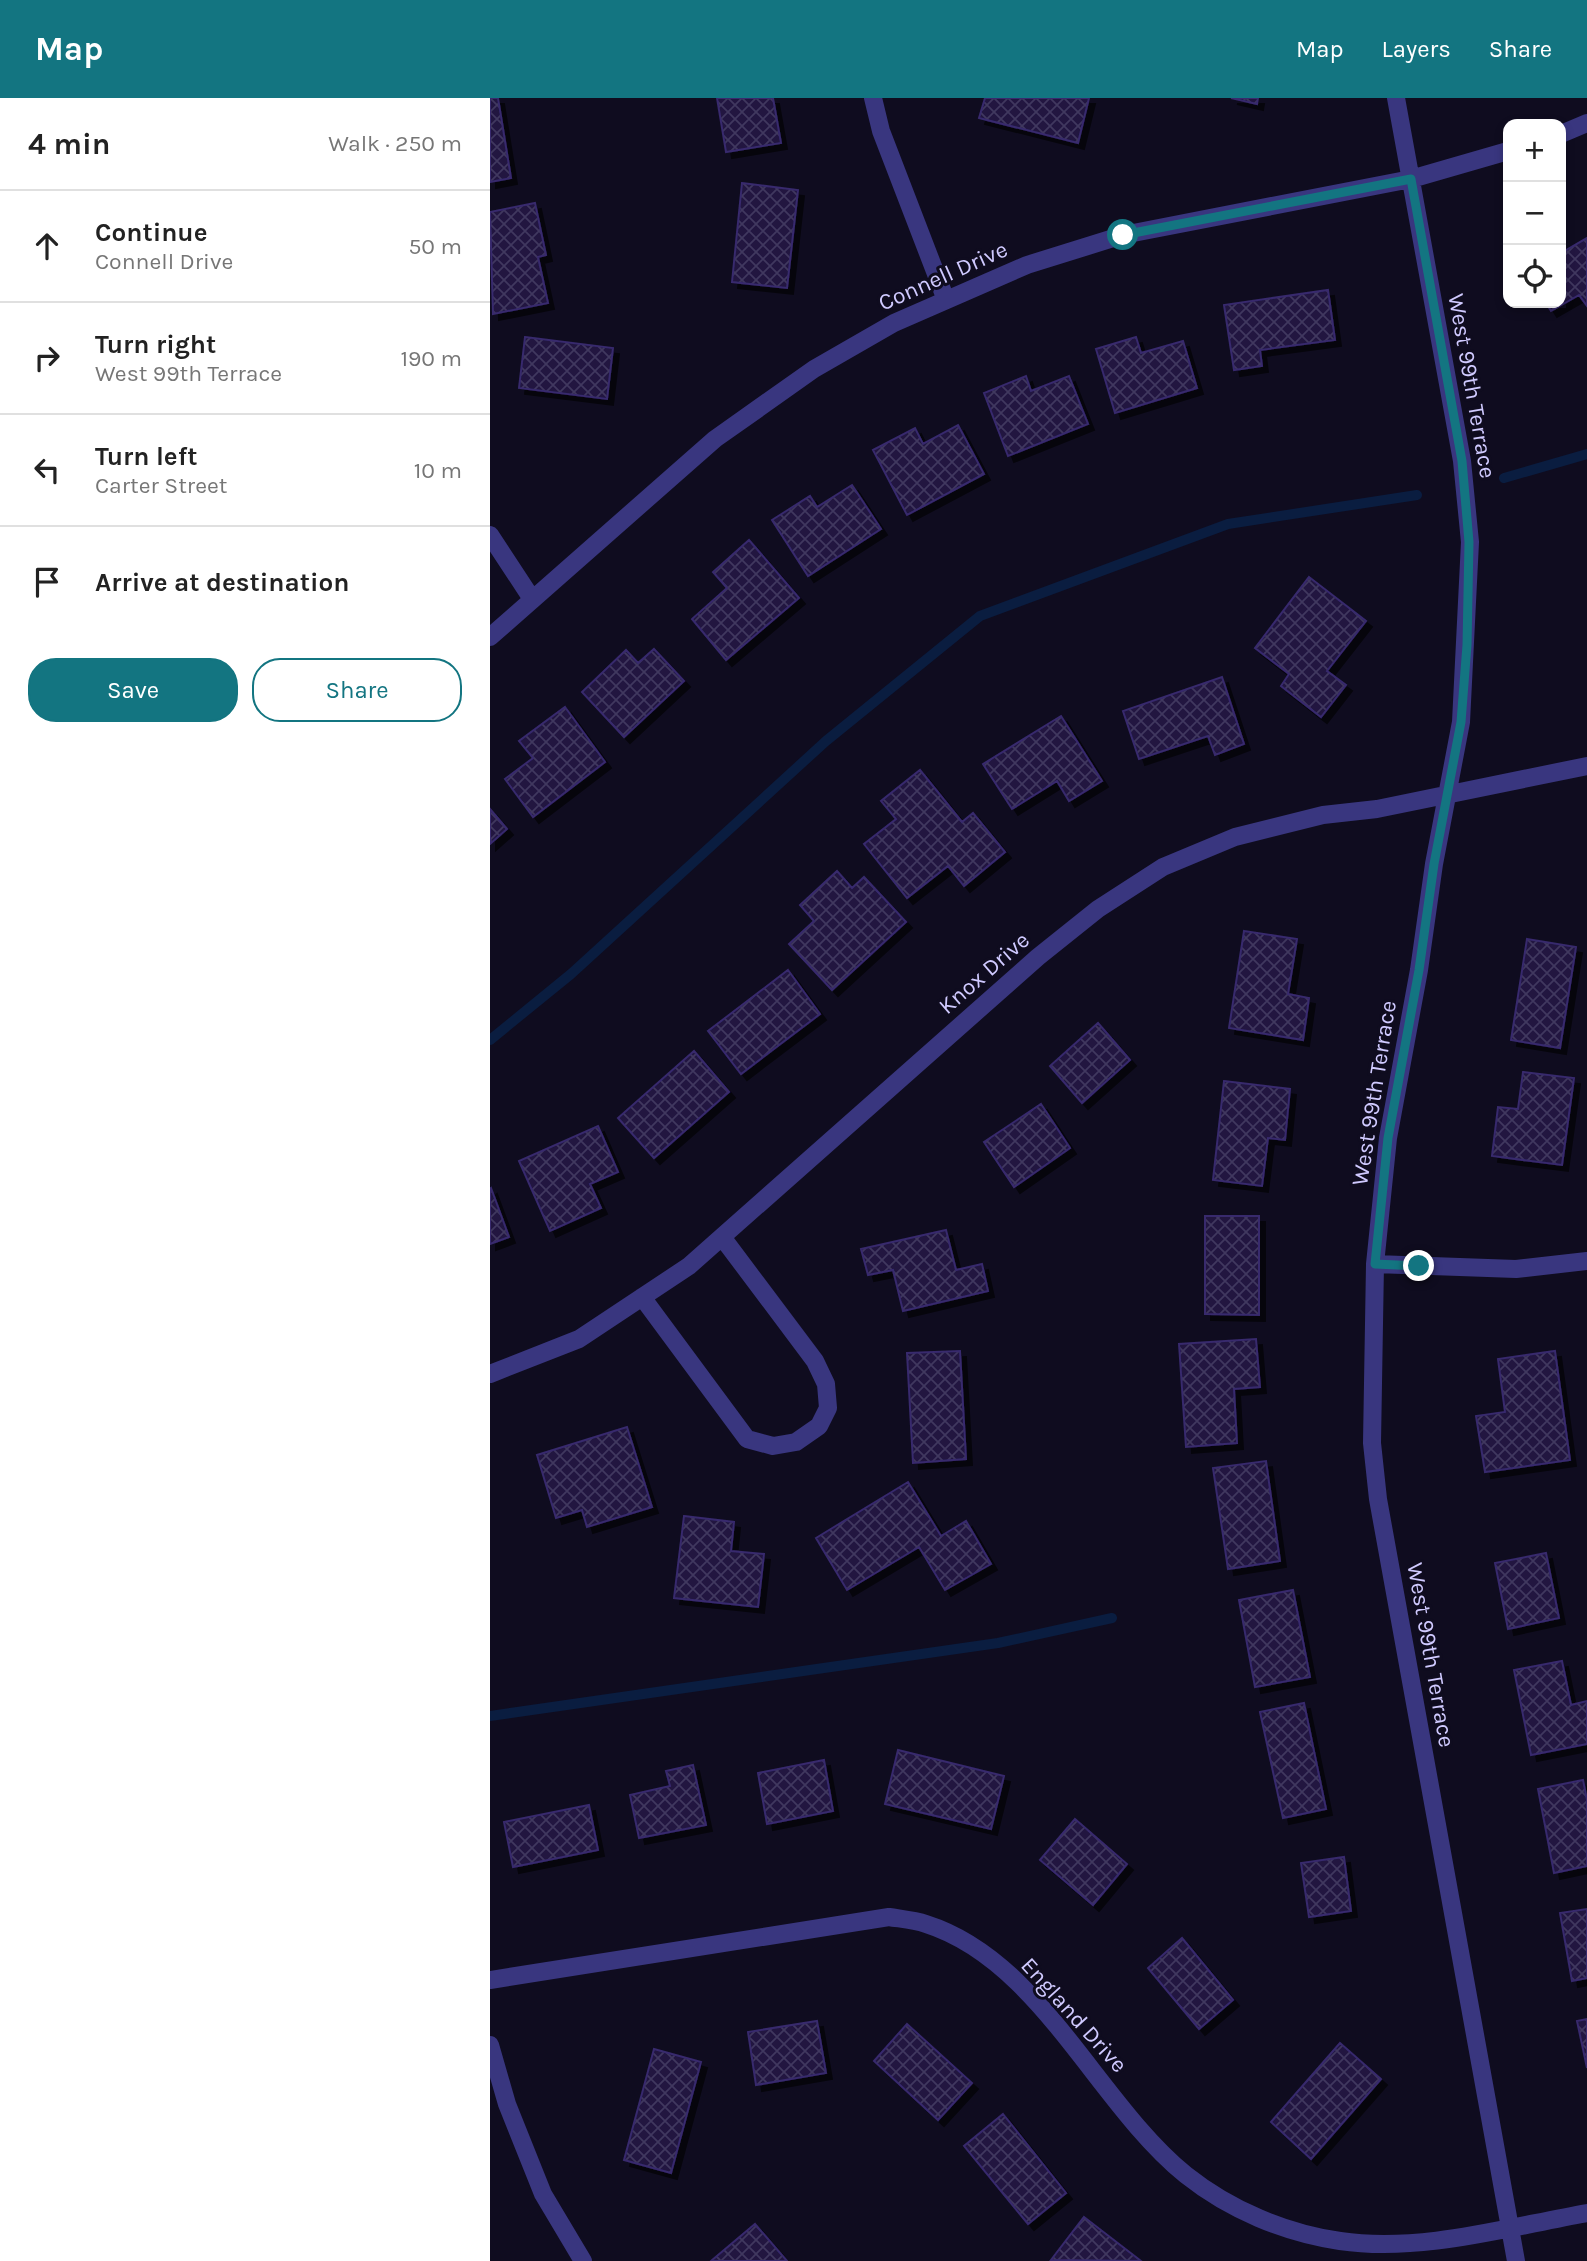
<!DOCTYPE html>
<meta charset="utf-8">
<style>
:root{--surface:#fff;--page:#f6f6f6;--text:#222;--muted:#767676;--line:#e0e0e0;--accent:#137581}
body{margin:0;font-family:Karla,sans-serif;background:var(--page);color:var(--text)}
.controls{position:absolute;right:21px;top:21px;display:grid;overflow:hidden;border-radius:14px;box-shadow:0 4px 10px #0003}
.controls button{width:63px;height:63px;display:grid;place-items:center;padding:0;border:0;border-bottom:2px solid var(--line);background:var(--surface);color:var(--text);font:35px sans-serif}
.stop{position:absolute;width:21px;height:21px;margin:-16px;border:5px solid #137581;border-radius:50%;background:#fff}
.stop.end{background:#137581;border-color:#fff;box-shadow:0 2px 7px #0008}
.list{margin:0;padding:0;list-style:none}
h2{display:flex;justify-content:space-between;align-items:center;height:91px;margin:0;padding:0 28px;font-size:30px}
h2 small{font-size:23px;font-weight:400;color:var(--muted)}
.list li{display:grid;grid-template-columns:46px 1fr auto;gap:21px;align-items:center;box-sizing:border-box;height:112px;padding:0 28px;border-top:2px solid var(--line)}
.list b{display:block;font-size:26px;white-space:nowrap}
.list p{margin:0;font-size:23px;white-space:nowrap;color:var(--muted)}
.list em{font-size:23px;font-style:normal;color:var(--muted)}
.actions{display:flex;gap:14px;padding:21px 28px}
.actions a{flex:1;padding:16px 0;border:2px solid var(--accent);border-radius:28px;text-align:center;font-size:24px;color:var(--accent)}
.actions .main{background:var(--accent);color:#fff}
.icon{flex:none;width:38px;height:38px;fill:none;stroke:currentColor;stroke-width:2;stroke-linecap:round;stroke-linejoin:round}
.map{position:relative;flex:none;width:1097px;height:2163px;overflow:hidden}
header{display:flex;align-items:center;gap:42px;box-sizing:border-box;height:98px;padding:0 35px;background:var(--accent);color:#fff}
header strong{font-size:33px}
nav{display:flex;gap:38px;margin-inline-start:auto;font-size:24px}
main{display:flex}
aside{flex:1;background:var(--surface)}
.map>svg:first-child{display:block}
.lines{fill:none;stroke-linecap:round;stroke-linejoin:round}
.stream{stroke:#0a1d40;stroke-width:10}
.building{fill:url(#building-cross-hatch);stroke:#37296d;stroke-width:2;filter:url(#shadow)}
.minor{stroke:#39367f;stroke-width:18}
.route{stroke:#137581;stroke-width:9}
.labels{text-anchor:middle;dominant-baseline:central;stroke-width:6;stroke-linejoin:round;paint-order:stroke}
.street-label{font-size:23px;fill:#d0caff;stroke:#0f0c1f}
</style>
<header>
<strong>Map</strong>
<nav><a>Map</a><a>Layers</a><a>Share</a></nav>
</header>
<main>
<aside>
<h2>4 min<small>Walk · 250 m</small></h2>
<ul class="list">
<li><svg class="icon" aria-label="ahead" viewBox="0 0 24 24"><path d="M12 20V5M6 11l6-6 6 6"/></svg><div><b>Continue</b><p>Connell Drive</p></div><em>50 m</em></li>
<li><svg class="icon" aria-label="right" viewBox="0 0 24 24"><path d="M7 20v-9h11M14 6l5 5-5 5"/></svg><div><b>Turn right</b><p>West 99th Terrace</p></div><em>190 m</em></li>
<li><svg class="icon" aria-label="left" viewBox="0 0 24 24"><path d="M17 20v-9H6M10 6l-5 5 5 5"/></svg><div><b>Turn left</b><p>Carter Street</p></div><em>10 m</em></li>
<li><svg class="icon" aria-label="arrive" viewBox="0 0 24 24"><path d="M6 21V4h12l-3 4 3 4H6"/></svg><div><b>Arrive at destination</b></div></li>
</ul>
<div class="actions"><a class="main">Save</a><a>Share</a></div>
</aside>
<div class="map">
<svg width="1097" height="2163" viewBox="0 0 1097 2163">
<defs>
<pattern id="building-cross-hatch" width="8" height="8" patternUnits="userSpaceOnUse" patternTransform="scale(1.75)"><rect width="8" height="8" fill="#201741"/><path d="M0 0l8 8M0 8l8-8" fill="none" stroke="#3f375e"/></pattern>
<filter id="shadow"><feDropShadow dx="6" dy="6" stdDeviation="0" flood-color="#0009"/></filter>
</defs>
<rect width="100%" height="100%" fill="#0f0c1f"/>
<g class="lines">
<path class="stream" d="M1014 380 1097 356
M0 942 81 876 336 643 490 518 738 426 927 397
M0 1618 508 1545 622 1520"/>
</g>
<path class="building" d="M0 0H8L21 80 0 84Z
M227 0H283L291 45 236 54Z
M495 0H599L588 45 489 20Z
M741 0H768L767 6Z
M252 85 308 92 297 190 242 184Z
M45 105 56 157 48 159 58 205 3 216 0 114Z
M1097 140V208L1089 197 1061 213 1056 205H1071V155Z
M838 192 845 242 770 252 772 268 744 272 734 207Z
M35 239 123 250 117 301 29 290Z
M646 239 651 255 693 243 707 290 625 315 606 251Z
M536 278 541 293 579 278 598 326 518 358 494 295Z
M468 327 494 376 417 417 383 352 425 330 433 346Z
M362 387 391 431 318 478 282 422 320 398 327 409Z
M259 442 309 500 236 562 202 521 237 490 223 474Z
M819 479 876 523 837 573 856 587 831 619 791 588 799 576 765 550Z
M164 551 194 583 134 639 92 594 136 552 148 565Z
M732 579 754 646 725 657 718 638 649 661 633 613Z
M75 609 115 664 43 719 15 681 43 660 29 643Z
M571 618 612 683 579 703 567 683 522 711 493 666Z
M430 672 472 724 483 715 515 754 474 788 458 768 417 800 374 746 406 721 391 703Z
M0 711 17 731 0 746Z
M347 773 362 790 374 779 416 824 342 892 299 846 324 823 310 807Z
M754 833 807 841 798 896 819 900 813 942 739 930Z
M1037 841 1086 849 1070 950 1021 942Z
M298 872 330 916 251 976 218 933Z
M608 925 640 962 592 1005 560 968Z
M204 953 239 994 164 1060 128 1020Z
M1033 974 1084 980 1072 1067 1002 1058 1008 1009 1028 1011Z
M734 983 800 991 795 1042 778 1040 772 1088 723 1082Z
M551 1006 580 1050 524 1089 494 1044Z
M108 1028 128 1074 100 1086 111 1110 60 1133 29 1063Z
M1 1090 19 1139 0 1146V1091Z
M715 1118H769V1217L715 1216Z
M456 1132 466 1172 492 1166 498 1193 413 1213 403 1172 378 1177 371 1151Z
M766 1241 770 1289 744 1291 747 1345 696 1349 689 1246Z
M470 1253 476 1361 423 1365 417 1255Z
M1065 1253 1080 1362 995 1374 986 1318 1015 1314 1008 1261Z
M137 1329 162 1409 97 1429 92 1412 66 1420 47 1357Z
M776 1363 790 1463 738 1471 723 1370Z
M418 1384 451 1438 476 1423 501 1466 455 1492 429 1449 357 1492 326 1440Z
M194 1418 244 1424 241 1453 274 1456 268 1509 184 1500Z
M1056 1455 1069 1520 1018 1531 1005 1465Z
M803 1492 820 1579 765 1589 749 1502Z
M1072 1563 1081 1607 1097 1603V1646L1041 1657 1024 1572Z
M814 1605 836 1711 793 1720 770 1614Z
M408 1652 514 1678 501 1731 395 1706Z
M334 1662 343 1713 277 1726 268 1675Z
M203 1667 216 1727 149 1740 140 1697 180 1688 176 1673Z
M1093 1682 1097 1702V1768L1064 1775 1048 1691Z
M99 1707 108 1752 23 1769 14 1724Z
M585 1721 637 1766 603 1807 550 1762Z
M854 1759 861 1813 819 1819 811 1765Z
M1097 1811V1880L1082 1883 1070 1815Z
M692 1840 743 1902 709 1931 658 1870Z
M1097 1921V1970L1087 1923Z
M327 1923 336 1975 266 1987 258 1934Z
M417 1926 482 1985 448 2022 384 1963Z
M850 1945 891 1981 821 2061 781 2024Z
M164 1951 211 1964 181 2075 134 2062Z
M513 2016 576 2095 538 2126 474 2048Z
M594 2119 651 2163 561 2162Z
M265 2126 297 2163H221Z"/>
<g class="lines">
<path class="minor" d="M383 0 391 33 456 202
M906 0 972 363 980 444 971 624 944 766 929 872 898 1040 885 1166 882 1345 888 1401 1026 2163
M1071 36 1097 25
M0 437 42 501
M0 539 225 341 324 271 404 225 537 167 633 137 921 81 1018 53
M885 1166 1026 1171 1097 1163
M152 1199 257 1341 283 1348 306 1344 329 1328 338 1310 336 1286 325 1263 232 1139
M0 1276 89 1241 199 1168 548 859 608 811 673 769 745 739 833 717 887 711 1097 668
M0 1882 399 1819C411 1821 424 1822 436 1826 550 1862 607 2005 696 2077 740 2112 795 2135 850 2143 931 2155 1018 2129 1097 2115
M0 1947 17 2006 53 2096 93 2163"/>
</g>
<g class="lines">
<path class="route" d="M633 137 921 81 972 363 979 444 977 547 971 624 944 766 929 872 898 1040 885 1166 929 1168"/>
</g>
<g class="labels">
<g class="street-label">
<text transform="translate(453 178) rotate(-24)">Connell Drive</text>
<text transform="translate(982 288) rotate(80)">West 99th Terrace</text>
<text transform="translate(494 875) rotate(-41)">Knox Drive</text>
<text transform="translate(884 995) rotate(-81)">West 99th Terrace</text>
<text transform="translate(941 1557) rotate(80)">West 99th Terrace</text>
<text transform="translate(584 1917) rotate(48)">England Drive</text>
</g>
</g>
</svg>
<div class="controls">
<button>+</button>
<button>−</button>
<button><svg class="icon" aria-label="locate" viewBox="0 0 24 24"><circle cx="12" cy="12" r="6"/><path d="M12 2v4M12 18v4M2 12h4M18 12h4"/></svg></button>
</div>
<div class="stop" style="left:633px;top:137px"></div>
<div class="stop end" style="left:929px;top:1168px"></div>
</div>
</main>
